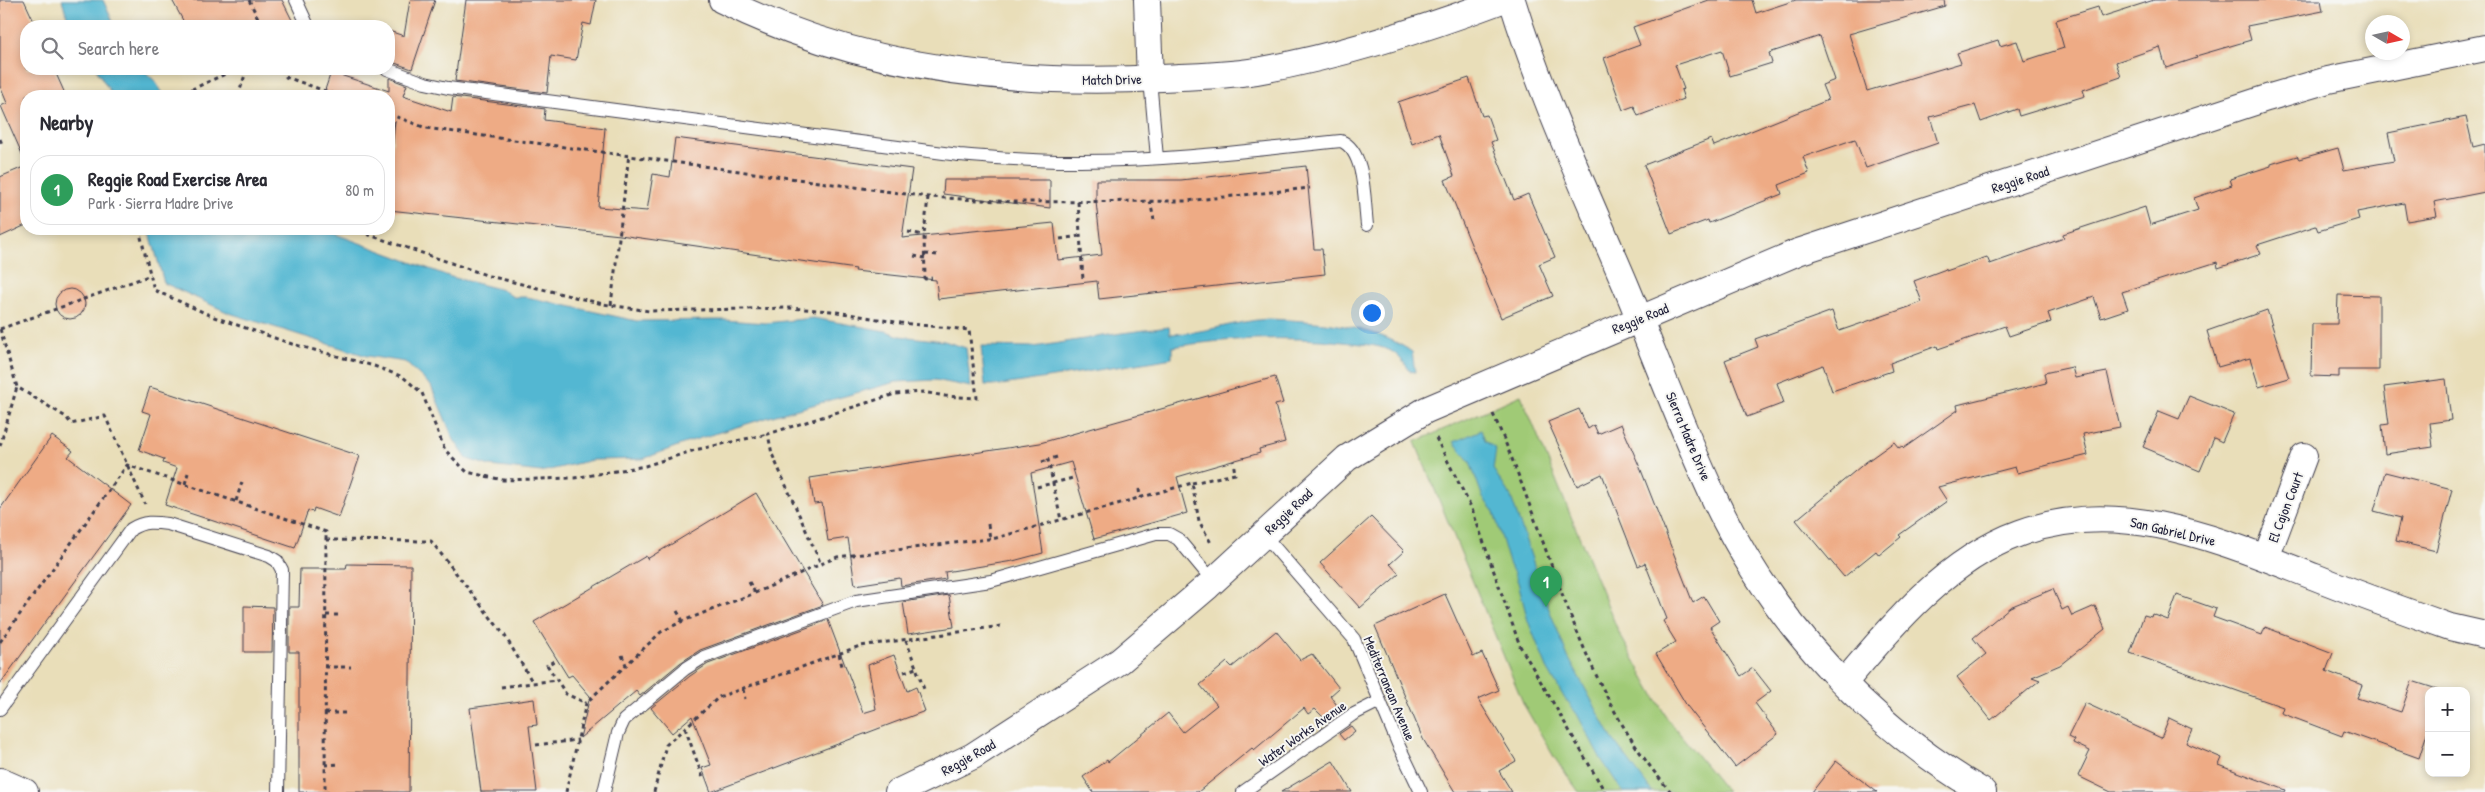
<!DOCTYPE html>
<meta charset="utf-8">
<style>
:root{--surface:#fff;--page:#f2f2f3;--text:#2b2b33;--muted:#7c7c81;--line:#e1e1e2;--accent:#1a73e8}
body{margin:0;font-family:"Patrick Hand",sans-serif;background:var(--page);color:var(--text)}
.controls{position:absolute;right:15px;bottom:15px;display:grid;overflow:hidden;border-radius:10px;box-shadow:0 2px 8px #0003}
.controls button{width:45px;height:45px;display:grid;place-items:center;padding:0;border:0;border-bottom:1px solid var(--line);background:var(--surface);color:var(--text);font:25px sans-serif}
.compass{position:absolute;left:2365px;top:15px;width:45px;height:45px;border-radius:50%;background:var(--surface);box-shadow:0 2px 8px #0003;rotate:99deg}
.you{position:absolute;left:1371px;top:312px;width:18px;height:18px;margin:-12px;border:4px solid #fff;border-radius:50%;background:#1a73e8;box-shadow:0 0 0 8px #1a73e833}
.badge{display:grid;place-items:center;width:32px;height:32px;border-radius:50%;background:var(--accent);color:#fff;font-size:16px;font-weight:700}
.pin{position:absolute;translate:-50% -41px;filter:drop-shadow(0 1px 2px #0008)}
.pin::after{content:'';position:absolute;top:26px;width:18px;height:15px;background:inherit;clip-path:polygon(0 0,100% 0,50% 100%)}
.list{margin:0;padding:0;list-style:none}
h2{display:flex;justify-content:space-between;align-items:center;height:65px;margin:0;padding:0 20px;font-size:21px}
h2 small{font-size:16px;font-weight:400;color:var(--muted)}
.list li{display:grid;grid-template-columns:32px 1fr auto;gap:15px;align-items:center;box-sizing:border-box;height:70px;margin:0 10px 10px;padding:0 10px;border:1px solid var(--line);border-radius:20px}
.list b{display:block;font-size:19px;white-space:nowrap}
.list p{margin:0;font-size:16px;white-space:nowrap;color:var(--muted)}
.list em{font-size:16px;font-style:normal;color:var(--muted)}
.icon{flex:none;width:28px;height:28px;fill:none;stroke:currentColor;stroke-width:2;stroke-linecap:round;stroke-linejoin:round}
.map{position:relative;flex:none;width:2485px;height:792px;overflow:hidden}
.search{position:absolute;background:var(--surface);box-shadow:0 2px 8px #0003;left:20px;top:20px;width:375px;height:55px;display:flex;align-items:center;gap:12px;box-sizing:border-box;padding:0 18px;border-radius:20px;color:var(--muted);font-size:19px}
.panel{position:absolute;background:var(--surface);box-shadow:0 2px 8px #0003;left:20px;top:90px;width:375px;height:145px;border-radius:20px}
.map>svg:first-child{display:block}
.green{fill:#a0ca76;stroke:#617658}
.water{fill:#53b7d2;stroke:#3a6c86}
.building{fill:#eeab85}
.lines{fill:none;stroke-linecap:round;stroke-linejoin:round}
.lane-casing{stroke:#403e4e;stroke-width:14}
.street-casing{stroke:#403e4e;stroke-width:28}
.path{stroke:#403e4e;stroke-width:3;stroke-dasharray:4 4;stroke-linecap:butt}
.lane{stroke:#fff;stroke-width:12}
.street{stroke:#fff;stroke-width:26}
.labels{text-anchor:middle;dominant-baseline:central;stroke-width:4;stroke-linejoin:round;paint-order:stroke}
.street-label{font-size:14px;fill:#22223b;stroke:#f6f6f2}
</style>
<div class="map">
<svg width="2485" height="792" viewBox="0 0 2485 792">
<rect width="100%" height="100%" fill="#f6f6f2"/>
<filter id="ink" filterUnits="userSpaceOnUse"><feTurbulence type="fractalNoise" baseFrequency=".02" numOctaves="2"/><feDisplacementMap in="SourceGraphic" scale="10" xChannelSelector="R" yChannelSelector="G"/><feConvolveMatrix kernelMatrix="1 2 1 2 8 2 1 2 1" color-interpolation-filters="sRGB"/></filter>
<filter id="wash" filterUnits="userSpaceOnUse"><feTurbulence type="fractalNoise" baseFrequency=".0096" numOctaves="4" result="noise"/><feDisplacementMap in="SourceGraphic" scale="20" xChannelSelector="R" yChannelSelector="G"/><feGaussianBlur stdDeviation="1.12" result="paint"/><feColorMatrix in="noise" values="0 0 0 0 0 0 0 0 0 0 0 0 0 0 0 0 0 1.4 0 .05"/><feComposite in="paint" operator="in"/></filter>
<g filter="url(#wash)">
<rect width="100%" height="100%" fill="#e9deb9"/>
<path class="green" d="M1521 395 1619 633 1667 718 1727 792H1579L1554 757 1524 705 1415 442Z"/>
<path class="water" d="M62 0H103L115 26H70Z
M96 69H142L155 81 164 95 113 96Z
M149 229H322L451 277 503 290 513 297H527L637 321 724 320 766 323 813 318 886 331 900 336 944 341 966 348 971 387 935 380 896 382 776 415 694 440 643 459 592 460 541 472 490 466 467 459 454 440 431 386 405 362 367 356 229 313 164 283Z
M1268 319C1315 321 1373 324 1412 352L1415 372 1410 371C1405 364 1398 354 1389 350 1375 344 1358 344 1343 342 1285 336 1229 338 1172 347V358L1155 361 1002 385H985L981 346 1034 347 1122 333 1169 327 1170 334C1203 334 1235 321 1268 319Z
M1481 430 1485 441 1496 449 1493 469 1511 497 1549 609 1568 657 1612 738 1652 792H1623L1601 759 1577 714 1565 699 1547 668 1528 621 1518 582 1509 563 1494 512 1483 498 1470 462 1454 442Z"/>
<g id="blocks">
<path class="building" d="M0 0H24L36 26H26V69H54L66 96H26V163L1 106 7 103 0 86Z
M172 0H282L295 26H186Z
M410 0H435L412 69 389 61V31L404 36Z
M466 0H596L591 25 583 23 576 60 551 56 547 93 455 81Z
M1709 0H1752L1756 13 1796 0H1944L1945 6 1849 34 1867 91 1961 63 1957 53 1998 40 2000 46 2017 41 2024 61 2064 48 2056 20 2098 7 2101 17 2154 0H2321L2323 11 2247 26 2251 40 2196 56 2197 58 2166 68 2160 47 2116 62 2121 77 2083 90 2085 96 2019 116 2017 109 1981 122 1975 105 1930 117 1938 143 1866 168 1855 139 1803 157 1809 173 1779 185 1782 194 1709 223 1708 220 1671 234 1644 165 1711 139 1714 146 1828 100 1822 85 1835 80 1820 36 1769 53 1772 63 1730 76 1722 50 1675 65 1684 89 1681 90 1684 99 1638 116 1634 106 1623 110 1604 58 1640 45 1633 27Z
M331 72 389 91V78L407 85 403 96 451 112 453 97 545 109 544 120 605 128 598 207 647 211 653 174 670 177 675 138 912 169 902 238 1054 223 1058 260 1102 255 1096 202V180H1181L1306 166 1314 249H1322L1325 274 1099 299 1097 281 938 299 936 280 855 271 856 269 620 235 389 210V180L395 121 393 126 389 125V96H323Z
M1469 78 1482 116 1487 115 1496 140 1491 142 1514 200 1528 194 1555 257 1539 264 1553 296 1501 318 1445 180 1454 176 1439 134 1412 144 1398 102Z
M2466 117 2473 147 2485 144V192L2434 202 2437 216 2407 221 2404 203 2357 212 2359 219 2318 231 2316 226 2257 245 2261 254 2218 268 2217 262 2122 292 2128 309 2101 318 2094 297 2048 313 2051 322 2009 336 2005 326 1938 349 1937 346 1890 363 1892 371 1832 391 1823 365 1777 383 1784 403 1747 417 1725 360 1758 347 1755 339 1832 311 1839 331 1912 306 1922 302 1914 281 1946 269V271L1987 257 1990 264 2064 238 2063 234 2145 207 2150 225 2198 210 2194 198 2232 185 2230 179 2271 166V164L2297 156 2299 159 2338 148 2344 170 2394 161 2388 133Z
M26 166V225L0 237V177Z
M944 180H1050V208L943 194Z
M55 304a15 15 0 1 1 30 0a15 15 0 1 1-30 0Z
M2338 295 2379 296V370H2339V377L2311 376 2312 324H2337Z
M2267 310 2289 378 2259 387 2250 358 2218 367 2207 331Z
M2072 367 2075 378 2107 372 2120 427 2083 434 2088 455 2017 473 2015 467 1938 487 1947 501 1899 535 1901 537 1879 555 1876 551 1844 577 1796 520 1866 462 1894 442 1899 448 1902 446 1904 448 1958 410 1957 405 2046 383 2044 373Z
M1275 377 1283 403 1275 405 1285 442 1259 449 1260 453 1177 477 1187 513 1094 539 1071 462 1031 473 1043 553 1013 561 945 572 946 579 901 586 900 578 855 585 848 538 828 541 822 503 814 504 810 478 1040 443Z
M2446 379 2451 420 2430 423 2433 447 2385 454 2382 425 2389 424 2384 387Z
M150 387 360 456 339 517 314 508 313 512 308 510 295 548 165 505 177 468 163 463 164 459 139 450 151 414 142 411Z
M2189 396 2234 414 2222 442 2214 438 2200 471 2143 447 2159 411 2179 419Z
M1579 409 1588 429 1594 425 1598 434 1621 424 1641 470 1693 603 1704 596 1719 621 1710 627 1741 676 1753 668 1771 691 1755 703 1778 734 1735 767 1687 706 1656 654 1676 642 1663 621 1667 619 1645 563 1638 566 1602 474 1577 486 1548 422Z
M52 436 73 451 68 457 131 505 0 684V509Z
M2385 472 2452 489 2436 551 2396 541 2401 518 2374 511Z
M756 493 823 605 700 650 680 663 640 696 636 691 580 738 590 696 572 675 568 677 534 622 646 556 647 559Z
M1371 517 1404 551 1390 564 1399 574 1360 608 1320 563Z
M347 564 411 565 409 792H299V652H289V607H299L300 569H346Z
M2053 589 2062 610 2068 607 2072 616 2095 606 2105 629 2060 665 2032 677 2040 680 1991 720 1957 677 1986 654 1973 638 2010 607Z
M1445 594 1473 657 1482 653 1499 690 1478 699 1516 761 1499 771 1512 792H1455L1423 739 1375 626Z
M949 595 954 627 908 634 903 602Z
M2177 595 2216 609 2213 617 2262 635 2265 627 2333 653 2326 671 2362 685 2357 698 2401 712 2412 681 2440 690 2429 691V727L2419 758 2344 731 2342 736 2281 713 2283 707 2130 653 2144 615 2151 617 2152 614 2168 620Z
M244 606 273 607 272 652H244Z
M828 620 863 713 876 709 868 665 894 655 907 691 916 687 925 711 711 792 702 768 711 765 692 716 672 733 651 708 690 676 708 664Z
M1276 631 1300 660 1312 654 1339 688 1330 696 1342 712 1328 722 1315 709 1308 714 1304 708 1254 750 1252 748 1198 792H1093L1083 777 1107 760 1108 762 1168 713 1183 732 1217 705 1200 685 1227 662 1232 667Z
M534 699 537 725 529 726 537 792H481L470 708Z
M2085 703 2161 738 2169 718 2192 729 2186 743 2222 758 2219 765 2286 790 2285 792H2111L2078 776 2090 751 2073 743 2074 740 2068 737Z
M1351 726 1355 731 1344 740 1339 734Z
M1333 761 1352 792H1281Z
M1836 761 1877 792H1812Z"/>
</g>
</g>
<g filter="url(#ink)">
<use href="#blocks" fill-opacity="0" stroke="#403e4e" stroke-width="1"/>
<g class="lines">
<g class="lane-casing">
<path id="lane" d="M296 0 308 26
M387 69 425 83 448 88 959 155C1000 158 1040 162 1080 161 1168 161 1254 150 1341 141 1366 151 1364 201 1367 225
M1150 79 1157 158
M1263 534 1354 639 1398 744 1421 792
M0 709 131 529C144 521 153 522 168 524L269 556 277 561 282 570 278 792
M604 792 618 733 624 720 685 669 704 657 856 601 991 581 1156 534H1169L1178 539 1213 581
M1243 792 1352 715 1380 701"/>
</g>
<g class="street-casing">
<path id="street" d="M722 0C857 68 1013 86 1162 78 1195 76 1230 76 1262 70 1344 55 1425 29 1502 0
M1147 0 1150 79
M1512 0C1542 98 1586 192 1626 286 1656 358 1683 433 1717 504 1774 623 1869 725 1983 792
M2266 558 2304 456
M1844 683C1892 625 1948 559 2020 533 2121 496 2221 541 2315 577 2360 595 2405 611 2450 627L2485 635
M0 781 25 792
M898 792 973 756 1120 661 1208 586 1347 458 1426 410 1798 252 2267 98 2328 80 2485 48"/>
</g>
<path class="path" d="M249 0 262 26
M282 69 286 77 339 96
M177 96 236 69
M238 96 247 69
M389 114 426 128 928 197 1014 202 1186 201 1310 188
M0 139 2 144 0 145
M928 197 924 235 925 279 932 278
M1150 201 1154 220
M1078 202 1083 280
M139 229 154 290 214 317 292 344 374 366 403 377 422 393 445 450 467 472 503 480 574 478 645 466 695 450 768 434
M352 229 489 276 603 304 649 311 790 308 831 311 901 323 969 330 977 398 945 396 923 392 895 394 768 434 772 454 821 564
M908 232 924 235
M1060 239 1080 236
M925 254 938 255
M914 256 925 258
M611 305 629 154
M0 329 17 387 66 417 71 424 105 416 145 504
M0 329 151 275
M1493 414C1549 537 1579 689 1671 792
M1436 438 1472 509 1520 646 1605 792
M0 446 17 387
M1057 457 1048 460 1061 520
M1042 462 1048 460
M1192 483 1235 474 1233 461
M185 484 188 473
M1037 487 1073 478
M1139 489 1140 498
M236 501 242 482
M988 524 990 539
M326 540 431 541 505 636 533 683
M749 582 755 593
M677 611 683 621
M326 615H339
M906 640 925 692
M0 642 127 465 326 532 325 792
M839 654 842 666
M622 655 626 665
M554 661 547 665 566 694 586 703
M325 667H351
M904 672 916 668
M501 687 557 680
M743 689 745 699
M325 713H349
M685 728 703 778
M536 745 578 740
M325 765 340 764
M566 792 586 703 661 632 683 621 755 593 837 557 996 538 1192 483 1199 521 1211 543
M654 792 666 745 719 697 860 646 1001 626"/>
<use href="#lane" class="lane"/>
<use href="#street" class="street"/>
</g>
</g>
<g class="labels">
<g class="street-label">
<text transform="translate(1112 79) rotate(-1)">Match Drive</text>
<text transform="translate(2020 179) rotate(-18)">Reggie Road</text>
<text transform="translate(1640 318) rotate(-22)">Reggie Road</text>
<text transform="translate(1689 436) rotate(67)">Sierra Madre Drive</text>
<text transform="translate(2285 507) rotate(-69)">El Cajon Court</text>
<text transform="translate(1288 511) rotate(-43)">Reggie Road</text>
<text transform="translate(2173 531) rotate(13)">San Gabriel Drive</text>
<text transform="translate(1390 688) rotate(67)">Mediterranean Avenue</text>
<text transform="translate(1302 733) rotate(-35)">Water Works Avenue</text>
<text transform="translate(968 757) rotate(-29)">Reggie Road</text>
</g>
</g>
</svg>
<div class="controls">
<button>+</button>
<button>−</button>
</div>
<svg class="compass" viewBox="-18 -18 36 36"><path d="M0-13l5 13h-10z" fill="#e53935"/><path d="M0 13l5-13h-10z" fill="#7c7c81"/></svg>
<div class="you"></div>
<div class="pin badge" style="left:1546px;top:607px;background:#2e9e5b">1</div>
<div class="search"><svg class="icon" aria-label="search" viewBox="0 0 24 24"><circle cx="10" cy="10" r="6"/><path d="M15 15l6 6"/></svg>Search here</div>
<section class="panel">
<h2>Nearby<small></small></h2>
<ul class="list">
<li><span class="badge" style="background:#2e9e5b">1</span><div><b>Reggie Road Exercise Area</b><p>Park · Sierra Madre Drive</p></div><em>80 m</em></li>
</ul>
</section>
</div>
